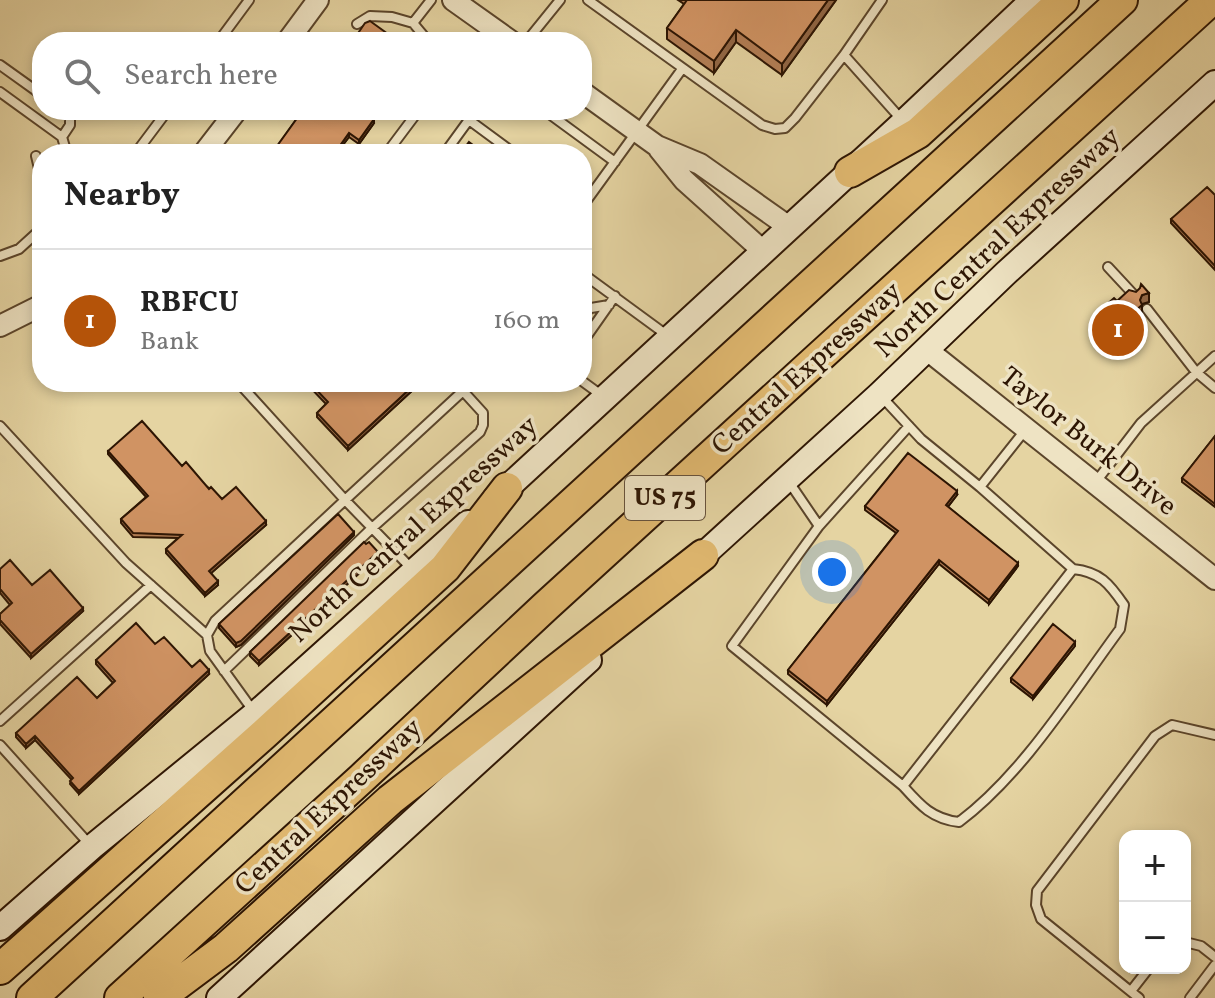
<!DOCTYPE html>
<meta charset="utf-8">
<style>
:root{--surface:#fff;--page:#f6f6f6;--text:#222;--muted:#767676;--line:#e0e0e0;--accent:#b45309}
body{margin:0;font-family:Vollkorn,serif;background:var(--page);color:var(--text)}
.controls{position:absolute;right:24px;bottom:24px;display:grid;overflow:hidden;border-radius:16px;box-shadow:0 4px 12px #0003}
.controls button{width:72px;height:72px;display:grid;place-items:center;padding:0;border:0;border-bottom:2px solid var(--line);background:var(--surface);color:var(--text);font:40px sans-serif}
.you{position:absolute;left:832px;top:572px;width:28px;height:28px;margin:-20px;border:6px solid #fff;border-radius:50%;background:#1a73e8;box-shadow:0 0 0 12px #1a73e833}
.badge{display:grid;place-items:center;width:52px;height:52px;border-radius:50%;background:var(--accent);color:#fff;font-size:26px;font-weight:700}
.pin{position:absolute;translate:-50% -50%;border:4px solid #fff;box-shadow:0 2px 8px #0006}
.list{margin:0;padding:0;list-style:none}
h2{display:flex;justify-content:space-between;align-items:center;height:104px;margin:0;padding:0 32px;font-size:34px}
h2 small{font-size:26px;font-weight:400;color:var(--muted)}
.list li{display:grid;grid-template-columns:52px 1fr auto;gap:24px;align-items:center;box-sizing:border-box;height:144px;padding:0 32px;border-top:2px solid var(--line)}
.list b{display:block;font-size:30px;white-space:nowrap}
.list p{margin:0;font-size:26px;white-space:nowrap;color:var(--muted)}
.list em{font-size:26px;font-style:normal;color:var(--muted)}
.icon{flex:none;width:44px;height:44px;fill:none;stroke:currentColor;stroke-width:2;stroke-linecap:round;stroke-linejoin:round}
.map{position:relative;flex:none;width:1215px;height:998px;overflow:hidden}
.search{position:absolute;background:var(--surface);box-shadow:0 4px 12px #0003;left:32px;top:32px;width:560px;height:88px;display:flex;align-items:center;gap:20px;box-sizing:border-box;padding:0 28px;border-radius:32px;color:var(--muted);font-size:30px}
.panel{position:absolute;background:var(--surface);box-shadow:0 4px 12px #0003;left:32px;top:144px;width:560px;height:248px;border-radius:32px}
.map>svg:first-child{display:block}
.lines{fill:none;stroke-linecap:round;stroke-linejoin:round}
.service-casing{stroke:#5b452b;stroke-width:12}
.tertiary-casing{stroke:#5b452b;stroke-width:24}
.secondary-casing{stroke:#2d1503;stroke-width:28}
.motorway-casing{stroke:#2d1503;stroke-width:34}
.service{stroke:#eee3c3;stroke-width:8}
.tertiary{stroke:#eee3c3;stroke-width:20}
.secondary{stroke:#eee3c3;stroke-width:24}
.motorway{stroke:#e2ba71;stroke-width:30}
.wall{fill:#b37e55;stroke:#2d1503;stroke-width:2}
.shaded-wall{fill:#926745;stroke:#2d1503;stroke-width:2}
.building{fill:#d09363;stroke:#2d1503;stroke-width:2}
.labels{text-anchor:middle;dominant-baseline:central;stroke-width:7;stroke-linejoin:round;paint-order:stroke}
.shield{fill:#eee3c3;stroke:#67533d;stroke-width:2}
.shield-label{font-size:26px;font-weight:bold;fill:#2d1503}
.street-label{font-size:28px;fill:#2d1503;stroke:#eee3c3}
</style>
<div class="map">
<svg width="1215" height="998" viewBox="0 0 1215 998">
<rect width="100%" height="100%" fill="#e5d4a2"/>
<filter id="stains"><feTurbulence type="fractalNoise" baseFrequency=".0025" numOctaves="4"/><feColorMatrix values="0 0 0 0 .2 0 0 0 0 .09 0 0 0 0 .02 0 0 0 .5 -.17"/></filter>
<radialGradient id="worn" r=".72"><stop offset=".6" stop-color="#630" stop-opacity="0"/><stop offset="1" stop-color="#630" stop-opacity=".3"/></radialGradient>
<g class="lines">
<g class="service-casing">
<path id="service" d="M588 0 762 125 775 129 785 128 795 118 844 55 901 119
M357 24 370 16 392 17 413 23
M218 42 249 0
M429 42 413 23 431 0
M526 42 560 0
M844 55 882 0
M0 65 42 95
M0 92 62 137 67 154
M544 110 615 162
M469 120 515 154
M62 137 70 125V118L63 110
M135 154 168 110
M386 154 419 110
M444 154 476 110
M36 156 42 181
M582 207 682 69
M0 256 19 249 42 228
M1108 267 1134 295
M582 273 668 336
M1147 309 1196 372 1215 388
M582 314 591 308 609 305
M582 343 615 296
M582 381 604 397
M238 382 345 500 215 621 207 635 210 651 254 712
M881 396 921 439 980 487
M0 426 126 563 207 635
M789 482 819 526 732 646 903 786 1073 569 980 487 1026 429
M1095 483 1141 423 1215 356
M819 526 909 426
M411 568 345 500 463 391 458 382
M224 671 372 528 480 432 483 425V413L463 391
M0 721 151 585
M0 745 91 846
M903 786C920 805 932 819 959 822 1023 774 1072 694 1120 629L1124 605C1109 583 1100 572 1073 569
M1185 942 1201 946 1215 957
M1131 991 1149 968
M1139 998 1041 919 1036 905 1037 891 1155 736 1172 725 1215 735
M1190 998 1215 965"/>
</g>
<g class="tertiary-casing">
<path id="tertiary" d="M453 0 512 42
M287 42 318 0
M582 92 657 146 700 164 789 227
M659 149 684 180 763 251
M203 154 237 110
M0 326 42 305
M926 349 1215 579"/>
</g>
<g class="secondary-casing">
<path id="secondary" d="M495 499 904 122 1033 0
M690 567 879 395 1006 273 1215 83
M0 928 92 847 261 709 468 523
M219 998 589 660"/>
</g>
<g class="motorway-casing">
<path id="motorway" d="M850 172 918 133 1063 0
M0 969 264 734 445 568 507 488
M32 998 1122 0
M120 998 362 778 546 606 1211 0
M159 998 226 948 390 800 703 555"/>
</g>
<use href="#service" class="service"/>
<use href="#tertiary" class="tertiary"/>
<use href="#secondary" class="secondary"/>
<use href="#motorway" class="motorway"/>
</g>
<path class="wall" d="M678 0H836L782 75 736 42 714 73 667 39V28L684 4Z
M303 110H368L366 114 374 123 359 144 349 137 336 154H272Z
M1215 195V270L1171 223V219Z
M1117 301 1149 302 1142 304V314L1140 316 1143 330 1127 346 1116 354 1092 331V321L1098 316V312Z
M305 382H413L415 388 348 450 317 417V413L326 404Z
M1215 436V507L1182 482V478Z
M108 451 182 466 222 499 266 525 211 573 218 585 205 596 166 553V549L178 538 133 537 121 523V519L146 497 108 454Z
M957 495 948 507 1018 566 989 604 939 564 827 705 788 674V670L896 533 865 510V506Z
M354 535 241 645 236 647 219 628V624Z
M366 544 378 556 259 665 250 656V652Z
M0 569 83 611 31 658 0 624V614L10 605 0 593Z
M155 644 192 667 209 674 79 794 70 784 71 779 35 740 26 748 16 737V733L97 698 113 683 96 664V660Z
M1075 646 1033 699 1011 682V678Z"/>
<path class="shaded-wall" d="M828 0H836L782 75V64Z
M736 30V42L714 73V61Z
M374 119V123L359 144V140Z
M349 133V137L336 154H334Z
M1149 293V302L1142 304V314L1135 320V311L1142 295Z
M588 311V318L582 327V319Z
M1143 321V330L1127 346 1116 354V344Z
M415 384V388L348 450V446Z
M957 491V495L946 509V505Z
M266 521V525L209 575V571Z
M354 532V535L241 645 236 647V643Z
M378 552V556L259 665V661Z
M939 560V564L827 705V701Z
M1018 563V566L989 604V600Z
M218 581V585L205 596V593Z
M83 608V611L31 658V654Z
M1075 642V646L1033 699V696Z
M209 670V674L79 794V791Z
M35 736V740L26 748V744Z"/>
<path class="building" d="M687 0H828L782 64 736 30 714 61 667 28Z
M370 21 399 42H352L365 23Z
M303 110H365L364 112 374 119 359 140 349 133 334 154H274L272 153Z
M469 142 485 154H460Z
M1207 187 1215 195V266L1171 219Z
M1141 284 1149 293 1142 295 1140 300 1142 305 1135 311 1143 321 1127 337 1116 344 1092 321 1100 314 1098 312 1114 298 1117 301 1129 290 1136 292 1140 288Z
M309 382H413L415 384 348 446 317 413 328 402Z
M142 421 182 466 186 462 209 489 211 487 222 499 236 487 266 521 209 571 218 581 205 593 166 549 182 535 133 533 121 519 148 496 108 451Z
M1215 436V504L1182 478Z
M908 453 957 491 946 505 1018 563 989 600 939 560 827 701 788 670 898 531 865 506Z
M338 514 354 532 241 641 236 643 219 624 221 622Z
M364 542 366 544 369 542 378 552 259 661 250 652Z
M10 560 32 585 50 570 83 608 31 654 0 620V614L12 603 0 589V569Z
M136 623 155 644 164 637 192 667 200 660 209 670 79 791 70 781 73 778 35 736 26 744 16 733 77 677 97 698 115 681 96 660Z
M1053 624 1075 642 1033 696 1011 678Z"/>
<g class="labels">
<rect class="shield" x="625" y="476" width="80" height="44" rx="6"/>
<g class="shield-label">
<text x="665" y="498">US 75</text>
</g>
<g class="street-label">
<text transform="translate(998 243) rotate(-43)">North Central Expressway</text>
<text transform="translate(807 369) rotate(-42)">Central Expressway</text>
<text transform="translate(1088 442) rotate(39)">Taylor Burk Drive</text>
<text transform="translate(414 530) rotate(-42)">North Central Expressway</text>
<text transform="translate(329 807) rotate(-43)">Central Expressway</text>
</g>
</g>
<rect width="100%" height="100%" filter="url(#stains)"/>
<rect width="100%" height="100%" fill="url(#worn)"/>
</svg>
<div class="controls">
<button>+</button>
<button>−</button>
</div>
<div class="you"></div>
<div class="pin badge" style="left:1118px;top:330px">1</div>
<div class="search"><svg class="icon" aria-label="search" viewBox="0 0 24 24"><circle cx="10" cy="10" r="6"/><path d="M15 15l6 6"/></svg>Search here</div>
<section class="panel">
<h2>Nearby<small></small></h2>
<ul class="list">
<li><span class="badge">1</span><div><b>RBFCU</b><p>Bank</p></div><em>160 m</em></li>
</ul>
</section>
</div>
